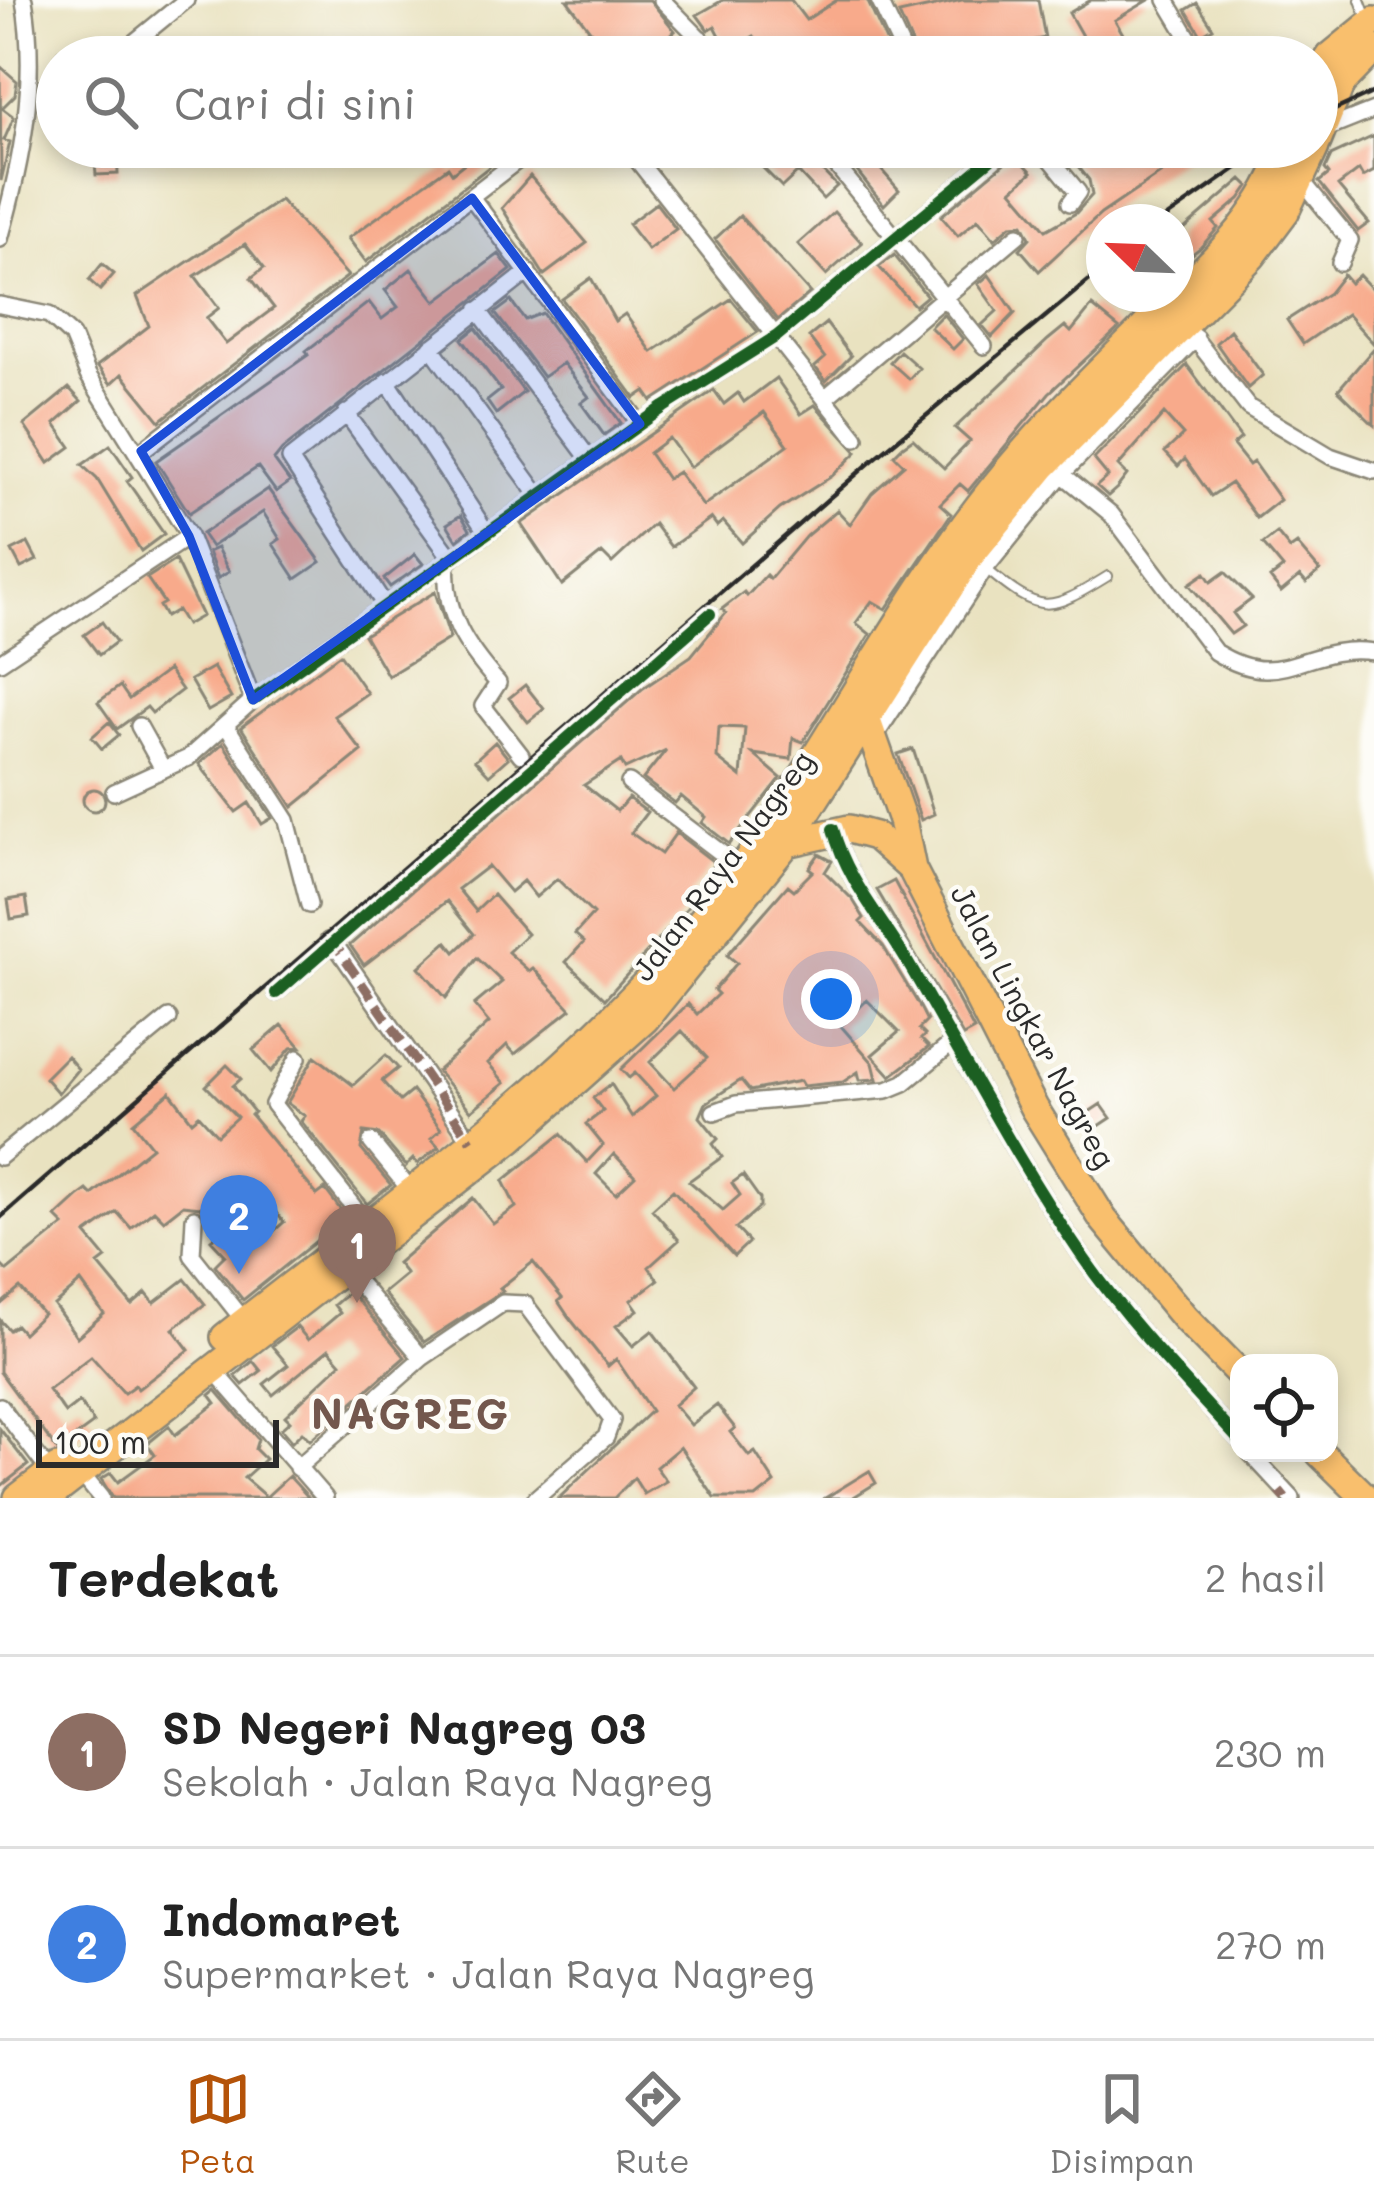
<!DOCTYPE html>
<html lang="id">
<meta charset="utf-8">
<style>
:root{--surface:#fff;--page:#f6f6f6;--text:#222;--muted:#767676;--line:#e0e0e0;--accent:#b45309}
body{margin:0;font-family:Mali,sans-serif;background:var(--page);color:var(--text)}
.controls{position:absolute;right:36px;bottom:36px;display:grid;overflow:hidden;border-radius:24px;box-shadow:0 6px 18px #0003}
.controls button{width:108px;height:108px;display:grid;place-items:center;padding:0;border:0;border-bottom:3px solid var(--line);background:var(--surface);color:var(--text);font:60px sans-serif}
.compass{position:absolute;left:1086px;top:204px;width:108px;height:108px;border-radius:50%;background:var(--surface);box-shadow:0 6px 18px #0003;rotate:293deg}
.scale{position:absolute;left:36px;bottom:30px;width:243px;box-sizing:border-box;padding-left:12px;border:6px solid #2b2b2b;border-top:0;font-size:33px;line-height:42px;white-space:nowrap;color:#2b2b2b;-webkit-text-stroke:9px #fdfcf7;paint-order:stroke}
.you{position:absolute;left:831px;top:999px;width:42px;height:42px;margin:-30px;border:9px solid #fff;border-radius:50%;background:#1a73e8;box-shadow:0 0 0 18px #1a73e833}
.badge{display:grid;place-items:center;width:78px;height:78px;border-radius:50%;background:var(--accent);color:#fff;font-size:39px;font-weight:700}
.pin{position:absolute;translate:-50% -99px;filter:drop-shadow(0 3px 6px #0008)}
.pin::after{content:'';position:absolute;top:63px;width:42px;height:36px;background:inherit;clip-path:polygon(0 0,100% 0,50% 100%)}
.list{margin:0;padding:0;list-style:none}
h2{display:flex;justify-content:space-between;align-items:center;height:156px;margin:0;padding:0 48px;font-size:51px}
h2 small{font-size:39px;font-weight:400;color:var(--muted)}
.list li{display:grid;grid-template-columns:78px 1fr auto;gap:36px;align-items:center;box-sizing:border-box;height:192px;padding:0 48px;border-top:3px solid var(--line)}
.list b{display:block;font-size:45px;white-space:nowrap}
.list p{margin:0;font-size:39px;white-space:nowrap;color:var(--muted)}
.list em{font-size:39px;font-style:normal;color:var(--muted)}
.icon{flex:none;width:66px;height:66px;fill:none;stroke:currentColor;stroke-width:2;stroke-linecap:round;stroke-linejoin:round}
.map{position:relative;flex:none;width:1374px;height:1498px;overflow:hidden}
.search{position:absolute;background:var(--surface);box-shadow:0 6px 18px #0003;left:36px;right:36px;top:36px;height:132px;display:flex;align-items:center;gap:30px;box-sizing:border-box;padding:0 42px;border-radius:66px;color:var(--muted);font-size:45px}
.sheet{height:540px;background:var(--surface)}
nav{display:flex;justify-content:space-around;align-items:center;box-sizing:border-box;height:168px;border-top:3px solid var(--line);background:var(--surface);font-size:33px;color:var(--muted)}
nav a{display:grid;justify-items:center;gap:6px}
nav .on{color:var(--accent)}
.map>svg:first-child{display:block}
.building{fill:#f8aa8b;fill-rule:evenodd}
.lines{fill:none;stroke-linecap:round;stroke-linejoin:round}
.lane-casing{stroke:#8a8676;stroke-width:12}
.street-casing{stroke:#8a8676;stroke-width:20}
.highway-casing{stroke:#8a8676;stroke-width:32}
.lane{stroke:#fff;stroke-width:8}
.street{stroke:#fff;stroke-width:15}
.highway{stroke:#f9bf6d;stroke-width:27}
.rail{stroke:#2b2b2b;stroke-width:4.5}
.quiet{stroke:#8d6e63;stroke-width:9;stroke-dasharray:18 9;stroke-linecap:butt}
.cycleway-casing{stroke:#fdfcf7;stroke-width:20}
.cycleway{stroke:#1b5e20;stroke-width:12}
.marked{fill:#1d4ed8;fill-opacity:0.2;stroke:#1d4ed8;stroke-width:9;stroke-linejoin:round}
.labels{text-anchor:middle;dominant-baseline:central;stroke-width:9;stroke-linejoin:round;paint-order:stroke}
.street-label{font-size:30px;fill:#2b2b2b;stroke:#fdfcf7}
.district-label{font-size:42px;font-weight:bold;letter-spacing:3px;fill:#73574d;stroke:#fdfcf7}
</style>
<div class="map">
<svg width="1374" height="1498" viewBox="0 0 1374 1498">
<rect width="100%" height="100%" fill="#fdfcf7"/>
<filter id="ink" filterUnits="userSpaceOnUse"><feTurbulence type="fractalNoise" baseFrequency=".00833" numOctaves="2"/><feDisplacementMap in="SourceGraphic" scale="24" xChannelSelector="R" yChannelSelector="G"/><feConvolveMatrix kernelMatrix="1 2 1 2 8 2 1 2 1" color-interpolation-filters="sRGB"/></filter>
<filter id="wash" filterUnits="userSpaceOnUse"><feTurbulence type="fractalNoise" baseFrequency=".004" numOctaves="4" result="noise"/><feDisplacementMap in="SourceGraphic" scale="48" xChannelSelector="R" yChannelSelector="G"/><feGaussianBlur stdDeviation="2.7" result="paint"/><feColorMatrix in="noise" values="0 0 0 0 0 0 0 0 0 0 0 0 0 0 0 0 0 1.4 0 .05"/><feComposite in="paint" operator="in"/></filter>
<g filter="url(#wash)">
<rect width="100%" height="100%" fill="#e9e2c0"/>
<g id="blocks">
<path class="building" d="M567 0H650L675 31 644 57H610Z
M723 0H791L806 20 837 0H867L893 57H767L754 36 728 51 715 26 708 30 697 15Z
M962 0H1038L1045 38 955 57H918L899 14Z
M1091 0H1149L1115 20 1136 57H1094L1069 13Z
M1197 3 1213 28 1201 35 1186 10Z
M0 66 17 81 15 95 2 108 14 117 4 140 10 142 1 181Z
M1374 136V171L1363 177 1359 170 1338 186 1369 223 1358 231 1319 182 1329 174 1325 169 1331 156Z
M470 147H502L507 153 366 262 348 238 448 167 452 173 476 154Z
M754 147H799L837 186 823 199 798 172 782 187 763 168 767 164Z
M1062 147H1200L1101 214 1039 271 1020 249 1030 238 1023 224 1011 225 995 239 978 219 958 236 941 216 1015 154 1032 172 1012 190 1046 230 1076 213 1092 195 1089 180 1073 160 1069 163Z
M117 148 118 174 96 175 94 150Z
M870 157 899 190 884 205 856 170Z
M530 176 587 243 544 275 502 208Z
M1242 179 1249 186 1240 199 1213 222 1218 228 1200 248 1176 267V236Z
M280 200 348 276 160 421 122 374 111 384 97 366 149 326 137 296ZM245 244 264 268 251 278 274 308 226 344 206 318 219 308 195 276Z
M656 203 676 229 648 250 628 224Z
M834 212 862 243 826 275 798 244Z
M740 216 810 293 778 320 715 239Z
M499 254 511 270 282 450 274 460 290 482 276 492 258 467 189 513 156 461 308 355 306 351 369 302 382 319 398 307 385 290 411 269 436 301Z
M894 255 927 296 915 306 879 267Z
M102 264 114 274 100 290 89 280Z
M989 275 1015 313 992 337 982 325 997 311 978 284Z
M1343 275 1350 283 1359 275 1374 291V344L1347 314 1303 344 1287 320 1329 293Z
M591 278 615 321 625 314 652 352 731 299 758 332 652 401 645 391 635 398 562 299Z
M511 301 525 320 542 313 621 423 604 435 581 403 589 397 563 363 543 377 495 313Z
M1092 306 1119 328 1049 393 968 491 960 484 940 504 951 514 886 609 872 601 856 623 870 634 803 742 793 738 791 759 753 754 781 778 729 844 702 823 706 817 681 796 675 803 643 779 666 750 625 769 621 761 584 785 617 811 628 798 647 812 631 833 661 854 676 833 715 863 689 895 695 899 605 999 566 962 584 942 575 934 593 914 557 879 536 897 523 881 510 892 488 866 458 889 476 911 493 895 527 934 508 952 529 971 533 968 571 1009 515 1054 507 1045 488 1063 505 1083 471 1111 437 1071 489 1023 474 1005 502 982 477 958 446 998 419 967 447 942 455 952 474 934 447 901 364 965 350 945 642 689 691 656 726 613 722 609 744 592 747 596 766 575 770 579 806 536 837 510 850 524 872 493 904 465 894 455 903 446 913 439 944 468 970 441 955 428 1048 340 1065 326 1071 332ZM719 727 745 728 741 777 717 758Z
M943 314 963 339 953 349 930 327Z
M826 323 851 356 826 381 815 367 825 358 809 337Z
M476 328 524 392 496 414 487 401 501 390 462 339Z
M1230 330 1263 375 1248 388 1216 343Z
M1374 348V425L1338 390Z
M900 351 919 368 909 379 890 362Z
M1187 365 1241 438 1233 445 1249 465 1253 462 1280 500 1257 518 1231 483 1211 496 1185 459 1178 466 1165 452 1183 435 1164 414 1118 466 1127 475 1117 488 1108 496 1097 486 1108 476 1094 459Z
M776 378 801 414 815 405 857 452 832 476 780 509 742 543 723 521 717 526 711 518 671 547 654 524 612 563 602 553 562 585 521 524 714 390 724 404 738 393 744 402ZM764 412 788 445 703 506 678 472 667 479 649 453 669 438 690 467Z
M69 388 81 401 55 424 71 447 49 463 24 425Z
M110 445 132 477 127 481 164 534 141 551 97 479 82 465Z
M268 489 321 562 296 579 273 544 280 539 263 512 211 547 202 534Z
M461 515 470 530 457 540 447 524Z
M1277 533 1290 549 1297 544 1320 571 1306 583 1300 576 1281 592 1270 578 1283 568 1263 544Z
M28 543 37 560 21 568 12 551Z
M217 548 229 572 218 578 208 552Z
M415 554 423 564 390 587 384 579Z
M175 560 202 616 186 625 177 610 165 617 159 606 164 603 147 578Z
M1225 572 1252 599 1233 613 1243 626 1231 634 1189 584 1205 573 1211 582Z
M435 592 450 638 388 676 364 635Z
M102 622 116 642 99 655 84 635Z
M340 654 367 693 334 716 362 751 293 807 241 727Z
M213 667 231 698 208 711 190 680Z
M168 670 182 690 152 713 147 707 117 729 98 702 120 686 129 699Z
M525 685 544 709 528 722 509 698Z
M109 722 119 735 102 749 92 737Z
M495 742 508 758 489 775 475 760Z
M223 743 272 818 262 824 249 803 236 812 199 764Z
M913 749 934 814 921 820 898 754Z
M83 800a11 11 0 1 1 22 0a11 11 0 1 1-22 0Z
M819 854 832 861 825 872 853 900 864 918 860 922 883 946 919 1005 927 1021 919 1029 925 1035 921 1039 929 1047 891 1076 872 1055 899 1032 867 1000 841 1026 873 1063 877 1079 860 1080 858 1072 843 1082 803 1086 800 1081 750 1091 741 1080 706 1103 700 1117 718 1139 713 1144 722 1157 689 1181 723 1210 740 1195 732 1183 743 1175 760 1199V1207L736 1228 749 1242 734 1256 673 1190 652 1209 679 1240 649 1267 658 1280 631 1300 638 1310 616 1326 633 1346 652 1331 694 1387 674 1405 691 1425 717 1405 735 1428 730 1432 749 1456 755 1452 775 1483 756 1498H715L680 1447 656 1467 666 1481 644 1494 634 1478 614 1498H559L651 1411 616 1359 608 1366 568 1316 558 1301 562 1298 533 1262 500 1288 503 1291 424 1342 383 1293 406 1274 397 1263 473 1198 493 1224 516 1207 503 1181 561 1134 587 1162 603 1145 586 1124 603 1111 593 1098 611 1084 632 1117 656 1096 635 1073 629 1078 621 1069 688 1004 697 1014 718 994 714 990 737 963 727 955 788 885 794 890 813 871 809 868ZM682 1031 707 1058 674 1088 650 1062ZM614 1154 635 1176 616 1194 596 1174Z
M894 881 974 1030 963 1036 877 890Z
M26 897 29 916 11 919 8 900Z
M282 1025 301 1047 291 1048 271 1072 253 1050Z
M386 1055 398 1068 382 1081 400 1101 412 1091 441 1129 431 1138 439 1147 417 1164 413 1159 406 1166 379 1134 364 1132 361 1149 391 1185 367 1204 301 1121 305 1116 287 1103 315 1056 353 1085Z
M67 1056 78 1069 58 1093 45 1078Z
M227 1065 241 1079 233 1086 254 1112 251 1115 317 1195 325 1189 346 1217 243 1300 215 1265 225 1255 211 1240 216 1236 200 1207 183 1205 164 1220 154 1210 131 1228 117 1212 86 1234 106 1258 98 1264 132 1305 146 1293 154 1303 185 1279 205 1304 173 1329 189 1350 138 1389 135 1385 124 1393 91 1356 48 1390 65 1413 79 1402 94 1423 57 1450 0 1372V1320L9 1330 16 1325 23 1333 43 1314 20 1288 0 1305V1264L7 1271 64 1225 56 1217 79 1196 87 1190 92 1195 152 1147 133 1123 170 1092 192 1121 199 1115 217 1135 237 1117 206 1086ZM266 1201 284 1222 250 1252 232 1232ZM81 1282 104 1314 77 1337 54 1305Z
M1101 1104 1111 1118 1096 1128 1086 1114Z
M350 1291 405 1357 310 1440 302 1432 292 1442 281 1429 290 1421 285 1416 341 1363 329 1349 273 1395 264 1384 288 1365 272 1346 297 1327 308 1340 340 1313 334 1305Z
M253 1361 261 1371 243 1385 235 1376Z
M216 1390 258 1439 255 1449 265 1459 244 1478 266 1497 289 1476 309 1498H113L101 1479 111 1473 118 1482 155 1455 147 1444 169 1426 175 1435 216 1403 210 1395Z
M0 1429 28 1465 0 1487Z
M869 1471 876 1483 852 1498H825Z"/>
</g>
</g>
<g filter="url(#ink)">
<use href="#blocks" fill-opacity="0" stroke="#8a8676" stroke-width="3"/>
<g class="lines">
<g class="lane-casing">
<path id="lane" d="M1360 0 1368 21
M986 569C1042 615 1048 613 1108 576"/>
</g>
<g class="street-casing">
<path id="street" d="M662 0 718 57
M879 0 906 57
M1166 0 1200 57
M64 57 126 49 186 0
M667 57 700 38
M1324 130 1374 110
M627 147 856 438
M821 147 984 346
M1041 147 1078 192 1070 203
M1302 181 1350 240 1340 263
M472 198 640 424
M0 239C22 161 38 81 24 0
M0 305 49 315 72 336 88 375 189 536 253 700 188 758 114 792
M478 310 590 460
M1190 332 1248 407 1330 456 1374 471
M431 347 539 496
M387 381 487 533
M825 398 1018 235
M346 413 452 559
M141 451 535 147
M1062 474 1111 514 1215 652C1284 695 1302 642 1374 652
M447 563C443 613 466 647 498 683L483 706 521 755
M384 604 290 459 528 272
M0 662 189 536
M253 700 664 407 777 336 1005 147
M139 726 163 769
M227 727 287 820 309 905
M874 738 985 569 1062 474 1196 338
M629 783 741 868
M833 829C847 881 881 917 908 963 965 1060 1016 1160 1080 1253 1127 1321 1184 1380 1239 1440
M328 941 334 943 471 1141
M276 993 710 614
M298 1058 273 1104 367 1224
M714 1112 736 1104 887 1090 904 1083 951 1044
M371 1142 410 1190
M0 1157 169 1018
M194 1218 192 1255 245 1322
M346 1268 422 1358 503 1303 525 1304 612 1420 606 1437 536 1498
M213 1369 325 1498
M0 1406 52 1475
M1250 1453 1292 1498
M297 1468 422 1358
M80 1472 101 1498"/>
</g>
<g class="highway-casing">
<path id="highway" d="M1317 76 1330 57 1374 21
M1317 142 1341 83 1374 49
M867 721 902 820 912 869
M787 843 849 829 875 836 912 869 1034 1108 1103 1219 1185 1318 1239 1373
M225 1337C381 1214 548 1097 679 947 804 805 879 628 998 482 1045 424 1101 370 1155 317 1206 267 1265 218 1286 147
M1320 1453 1366 1498
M18 1498 57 1468
M47 1498 512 1138 645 1019 787 843 970 556 1044 466 1252 256 1285 212 1315 147"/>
</g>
<use href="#lane" class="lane"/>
<use href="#street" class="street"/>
<use href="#highway" class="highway"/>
<path class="rail" d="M1317 118 1374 92
M1160 222 1267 147
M0 1218 873 460 1104 268"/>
<path class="quiet" d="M328 941 334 943 471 1141
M1279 1498 1286 1492"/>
<g class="cycleway-casing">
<path id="cycleway" d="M253 700 664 407 777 336 1005 147
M833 829C847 881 881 917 908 963 965 1060 1016 1160 1080 1253 1127 1321 1184 1380 1239 1440
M276 993 710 614"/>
</g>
<use href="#cycleway" class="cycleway"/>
</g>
</g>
<path class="marked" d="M472 198 640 424 253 700 189 536 141 451Z"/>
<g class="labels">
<g class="street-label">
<text transform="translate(722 865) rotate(-53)">Jalan Raya Nagreg</text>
<text transform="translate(1034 1026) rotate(62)">Jalan Lingkar Nagreg</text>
</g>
<g class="district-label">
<text x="411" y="1412">NAGREG</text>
</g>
</g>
</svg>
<div class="controls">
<button><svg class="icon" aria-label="locate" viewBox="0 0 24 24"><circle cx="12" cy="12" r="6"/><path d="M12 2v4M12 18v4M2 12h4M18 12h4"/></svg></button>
</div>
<svg class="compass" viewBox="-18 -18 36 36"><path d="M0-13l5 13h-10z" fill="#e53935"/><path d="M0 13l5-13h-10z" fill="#767676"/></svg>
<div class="scale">100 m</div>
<div class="you"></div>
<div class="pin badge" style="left:357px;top:1303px;background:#8d6e63">1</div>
<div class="pin badge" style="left:239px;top:1274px;background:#3f7fe0">2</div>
<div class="search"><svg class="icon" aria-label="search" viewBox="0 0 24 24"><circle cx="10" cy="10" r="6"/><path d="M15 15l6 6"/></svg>Cari di sini</div>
</div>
<section class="sheet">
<h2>Terdekat<small>2 hasil</small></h2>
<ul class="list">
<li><span class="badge" style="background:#8d6e63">1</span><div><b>SD Negeri Nagreg 03</b><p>Sekolah · Jalan Raya Nagreg</p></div><em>230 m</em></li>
<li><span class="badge" style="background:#3f7fe0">2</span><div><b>Indomaret</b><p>Supermarket · Jalan Raya Nagreg</p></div><em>270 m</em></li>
</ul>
</section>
<nav>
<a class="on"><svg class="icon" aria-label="map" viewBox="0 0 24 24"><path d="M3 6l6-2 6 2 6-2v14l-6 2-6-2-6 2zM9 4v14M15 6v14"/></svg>Peta</a>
<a><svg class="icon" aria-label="directions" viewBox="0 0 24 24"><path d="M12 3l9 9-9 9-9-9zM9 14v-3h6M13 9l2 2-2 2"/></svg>Rute</a>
<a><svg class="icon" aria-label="saved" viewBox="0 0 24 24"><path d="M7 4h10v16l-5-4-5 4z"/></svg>Disimpan</a>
</nav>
